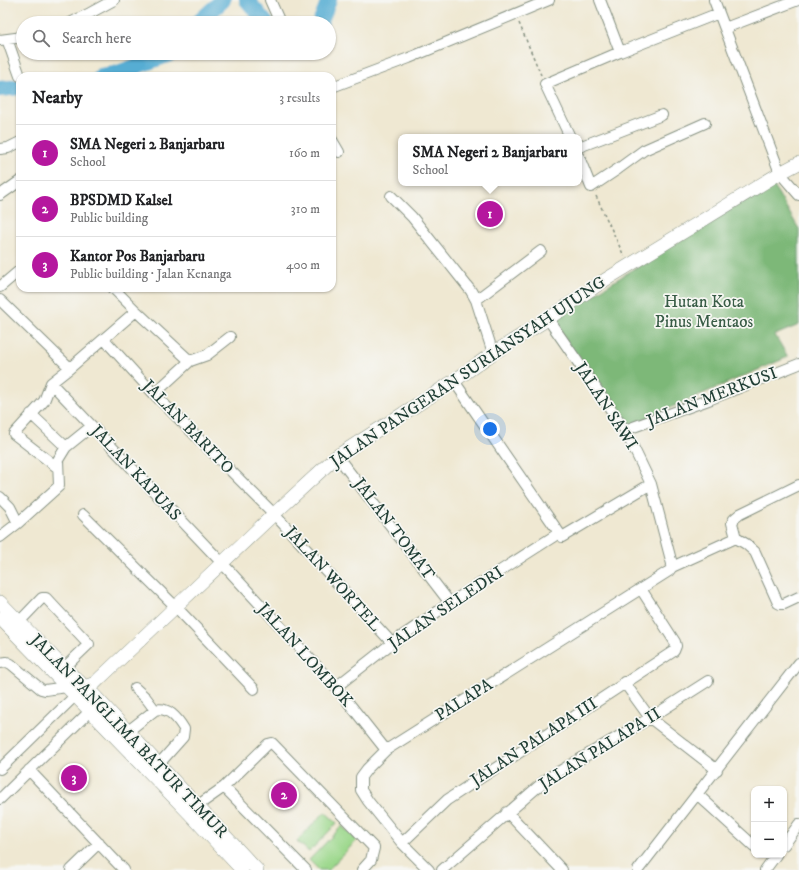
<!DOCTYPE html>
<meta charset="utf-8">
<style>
:root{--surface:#fff;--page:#f2f2f2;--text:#202124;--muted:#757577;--line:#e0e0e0;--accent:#b5179e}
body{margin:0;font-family:"IM FELL DW Pica",serif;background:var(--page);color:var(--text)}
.controls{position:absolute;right:12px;bottom:12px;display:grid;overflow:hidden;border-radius:8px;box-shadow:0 1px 3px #0004}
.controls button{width:36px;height:36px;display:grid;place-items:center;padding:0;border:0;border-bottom:1px solid var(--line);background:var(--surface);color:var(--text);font:20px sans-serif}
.you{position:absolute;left:490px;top:429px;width:14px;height:14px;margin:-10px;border:3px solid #fff;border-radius:50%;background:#1a73e8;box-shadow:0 0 0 6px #1a73e833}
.badge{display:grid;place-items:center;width:26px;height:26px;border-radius:50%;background:var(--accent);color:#fff;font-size:13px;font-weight:700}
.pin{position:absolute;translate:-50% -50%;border:2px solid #fff;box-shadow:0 1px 4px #0006}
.popup{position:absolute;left:398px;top:134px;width:184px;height:52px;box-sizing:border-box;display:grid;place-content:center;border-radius:8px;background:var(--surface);filter:drop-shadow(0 1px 3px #0005);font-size:13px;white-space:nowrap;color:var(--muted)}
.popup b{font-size:15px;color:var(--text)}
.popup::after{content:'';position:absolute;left:50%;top:100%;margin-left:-8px;border:8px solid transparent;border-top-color:var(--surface)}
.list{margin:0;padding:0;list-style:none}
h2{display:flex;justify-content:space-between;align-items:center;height:52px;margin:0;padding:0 16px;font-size:17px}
h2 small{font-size:13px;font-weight:400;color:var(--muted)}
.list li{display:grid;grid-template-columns:26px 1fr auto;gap:12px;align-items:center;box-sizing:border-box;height:56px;padding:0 16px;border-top:1px solid var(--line)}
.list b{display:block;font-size:15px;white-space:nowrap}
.list p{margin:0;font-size:13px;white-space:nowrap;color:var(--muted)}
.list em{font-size:13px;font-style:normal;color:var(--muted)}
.icon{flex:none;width:22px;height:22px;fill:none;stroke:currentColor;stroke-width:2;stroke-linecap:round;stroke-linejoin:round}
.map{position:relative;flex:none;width:799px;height:870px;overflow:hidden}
.search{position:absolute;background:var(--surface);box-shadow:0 1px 3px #0004;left:16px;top:16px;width:320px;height:44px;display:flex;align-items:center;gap:10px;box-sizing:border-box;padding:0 14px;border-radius:22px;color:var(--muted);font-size:15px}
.panel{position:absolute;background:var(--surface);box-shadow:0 1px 3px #0004;left:16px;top:72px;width:320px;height:220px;border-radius:12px}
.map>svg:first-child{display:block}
.green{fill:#9cd88c;stroke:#5e8a60}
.forest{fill:#7db878;stroke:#4e7a56}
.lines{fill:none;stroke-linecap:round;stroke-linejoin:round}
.river{stroke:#56add3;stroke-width:16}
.minor-casing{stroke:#879283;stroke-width:12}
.major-casing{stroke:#879283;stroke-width:14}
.path{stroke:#879283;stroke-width:1.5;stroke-dasharray:3 3;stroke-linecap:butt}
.minor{stroke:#fff;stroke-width:10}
.major{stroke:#fff;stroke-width:13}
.labels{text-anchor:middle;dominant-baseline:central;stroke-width:3.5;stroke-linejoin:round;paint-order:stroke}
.park-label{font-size:17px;fill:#385c46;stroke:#f6f6f2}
.street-label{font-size:17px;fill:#1f3d34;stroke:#f6f6f2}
</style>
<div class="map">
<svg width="799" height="870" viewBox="0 0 799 870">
<rect width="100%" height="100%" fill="#f6f6f2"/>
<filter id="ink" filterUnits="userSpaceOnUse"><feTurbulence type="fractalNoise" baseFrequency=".025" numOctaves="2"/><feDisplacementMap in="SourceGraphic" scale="8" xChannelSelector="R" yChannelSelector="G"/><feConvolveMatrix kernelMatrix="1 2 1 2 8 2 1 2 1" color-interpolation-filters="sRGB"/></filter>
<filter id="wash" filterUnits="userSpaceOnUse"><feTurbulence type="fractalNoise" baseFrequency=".012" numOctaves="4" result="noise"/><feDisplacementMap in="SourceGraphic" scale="16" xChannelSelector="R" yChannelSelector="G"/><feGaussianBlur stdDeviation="0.9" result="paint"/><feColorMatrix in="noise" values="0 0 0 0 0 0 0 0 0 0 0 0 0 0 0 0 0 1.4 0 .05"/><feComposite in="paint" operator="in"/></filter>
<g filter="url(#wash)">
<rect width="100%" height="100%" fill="#efe8d2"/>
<path class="green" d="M325 812 337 823 309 852 297 841Z
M342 826 357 840 328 870H319L309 860Z"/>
<path class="forest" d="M772 183 799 229V325L775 335 788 357 625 427 552 320Z"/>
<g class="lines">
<path class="river" d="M247 0 266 23
M198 23 223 0
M320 23 329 0
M101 76 115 74 173 53
M0 89 20 87"/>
</g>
</g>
<g filter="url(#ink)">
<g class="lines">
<g class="minor-casing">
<path id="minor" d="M270 0 278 18
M600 0 620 52
M714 0 780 173 799 195
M70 23 90 13 114 0
M725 28 798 0
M7 39 20 76
M0 40 23 37
M332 87 409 58 549 0
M570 137 545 84 620 52 719 13
M332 140 339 152
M579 147 662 115
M0 149 8 148 20 142
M579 157 591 187 618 169 644 150 705 123
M0 195 20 181
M391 196 412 217 471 291 476 300 493 353
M0 287 20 270
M113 288 136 311 190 361
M0 300 70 368
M476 300 541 251
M548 319 625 430 651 484 672 564V567
M104 339 154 394 274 514 392 643
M454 381 562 537 651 484
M51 383 222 563 336 687 386 750
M51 383 44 401 14 434 58 468
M51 383 70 368 136 311
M154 394 190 361 207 355 230 337
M31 414 66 447
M625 430 711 399 799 364
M337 456 450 603
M799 485 740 514 734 519 732 523 736 538 746 544 755 552 778 603 780 604H784L799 597
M0 497 10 507 18 523 0 537
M83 515 176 607 254 689
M18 523 59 486 58 460 66 447 92 426
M19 622 42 598H46L89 644 64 668
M0 663 7 662 11 664 41 689 45 690 67 687
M624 682 650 718 717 770
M336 687 392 643 450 603 559 533
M135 688 146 698 155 710
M127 732 155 710C168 706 178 719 184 729L183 737 158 765
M0 769 80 691
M29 770 124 870
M224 787 306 870
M697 794 754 846
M0 799 90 711 93 694
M197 806 224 787 268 744 272 743 374 848 371 860 362 870
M507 812 562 870
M402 843 447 800 674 651 676 646 675 642 641 589
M784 845 799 824
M71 870 99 843
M429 870 402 843 368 801 361 790V777L367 769 386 750 669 571 672 567 736 538
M442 870 548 778 650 718 708 681
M638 870 799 663
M765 870 776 855"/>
</g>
<g class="major-casing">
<path id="major" d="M0 602 64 668 93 694 257 870
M0 618 189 813 242 870
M84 687 95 683 99 679 274 514 337 456 454 381 493 353 548 319 605 280 780 173 799 163"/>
</g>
<path class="path" d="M519 23 541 75
M596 196 624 256"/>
<use href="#minor" class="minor"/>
<use href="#major" class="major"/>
</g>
</g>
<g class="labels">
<g class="park-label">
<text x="704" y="302">Hutan Kota<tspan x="704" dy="20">Pinus Mentaos</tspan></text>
</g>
<g class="street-label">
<text transform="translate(468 372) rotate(-34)">JALAN PANGERAN SURIANSYAH UJUNG</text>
<text transform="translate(712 397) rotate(-21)">JALAN MERKUSI</text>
<text transform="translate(606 406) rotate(57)">JALAN SAWI</text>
<text transform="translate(188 427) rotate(46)">JALAN BARITO</text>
<text transform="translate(136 473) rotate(47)">JALAN KAPUAS</text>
<text transform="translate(394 529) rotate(53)">JALAN TOMAT</text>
<text transform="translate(333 579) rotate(48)">JALAN WORTEL</text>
<text transform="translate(446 608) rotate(-34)">JALAN SELEDRI</text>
<text transform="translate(305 655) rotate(48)">JALAN LOMBOK</text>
<text transform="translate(464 700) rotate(-32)">PALAPA</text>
<text transform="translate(129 736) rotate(46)">JALAN PANGLIMA BATUR TIMUR</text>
<text transform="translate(534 742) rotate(-33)">JALAN PALAPA III</text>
<text transform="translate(600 749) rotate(-32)">JALAN PALAPA II</text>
</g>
</g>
</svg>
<div class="controls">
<button>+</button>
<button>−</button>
</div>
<div class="you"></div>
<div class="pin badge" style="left:490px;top:214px">1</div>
<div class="popup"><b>SMA Negeri 2 Banjarbaru</b>School</div>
<div class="pin badge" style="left:284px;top:795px">2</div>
<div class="pin badge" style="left:74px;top:778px">3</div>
<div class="search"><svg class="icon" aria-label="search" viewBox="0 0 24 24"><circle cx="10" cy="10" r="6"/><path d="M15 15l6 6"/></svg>Search here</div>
<section class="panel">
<h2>Nearby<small>3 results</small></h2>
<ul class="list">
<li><span class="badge">1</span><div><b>SMA Negeri 2 Banjarbaru</b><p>School</p></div><em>160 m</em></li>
<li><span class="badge">2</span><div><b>BPSDMD Kalsel</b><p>Public building</p></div><em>310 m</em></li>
<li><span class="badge">3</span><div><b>Kantor Pos Banjarbaru</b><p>Public building · Jalan Kenanga</p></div><em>400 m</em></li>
</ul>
</section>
</div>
